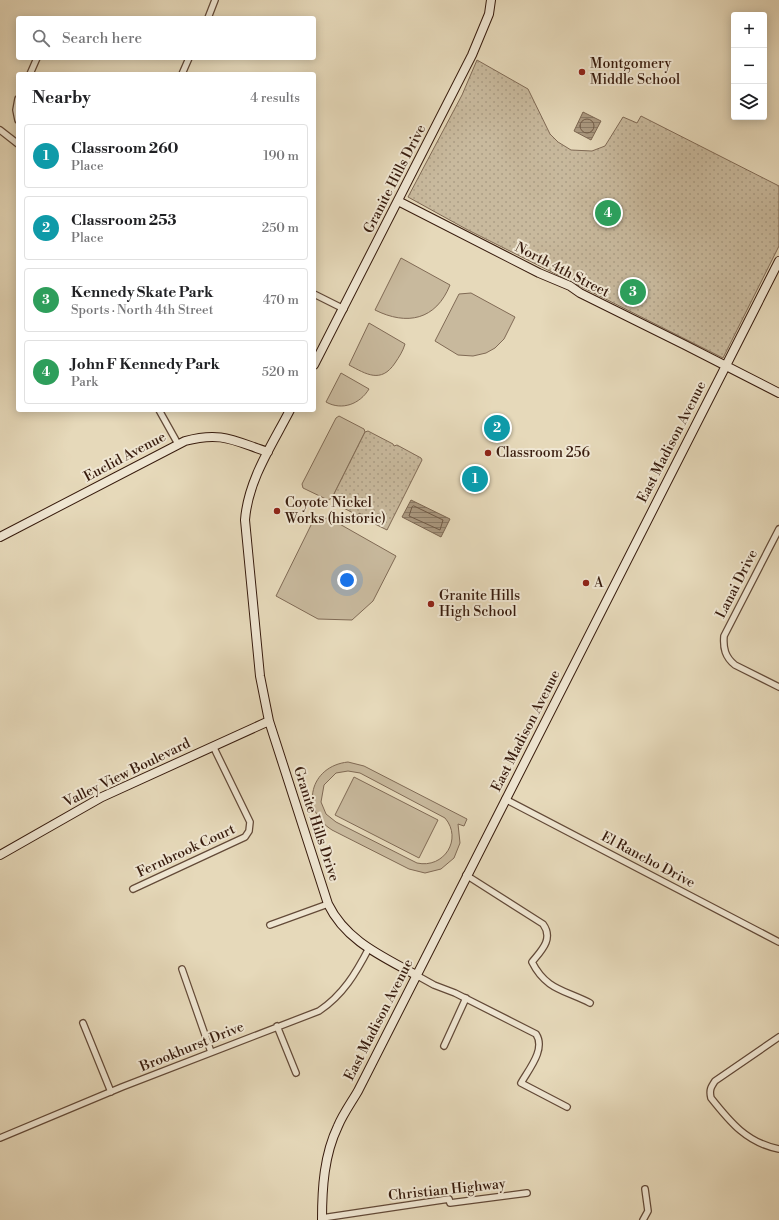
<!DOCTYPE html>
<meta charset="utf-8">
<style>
:root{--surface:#fff;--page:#f2f2f2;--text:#202124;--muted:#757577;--line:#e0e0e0;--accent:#1a73e8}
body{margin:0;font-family:"Libre Bodoni",serif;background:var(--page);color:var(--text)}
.controls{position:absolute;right:12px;top:12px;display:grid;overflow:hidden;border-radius:4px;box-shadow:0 2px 10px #0003}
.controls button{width:36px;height:36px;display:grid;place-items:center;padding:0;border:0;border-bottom:1px solid var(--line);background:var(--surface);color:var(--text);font:20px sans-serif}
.you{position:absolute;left:347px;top:580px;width:14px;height:14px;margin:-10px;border:3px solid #fff;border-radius:50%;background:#1a73e8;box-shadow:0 0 0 6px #1a73e833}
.badge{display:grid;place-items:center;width:26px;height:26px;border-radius:50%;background:var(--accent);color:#fff;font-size:13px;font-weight:700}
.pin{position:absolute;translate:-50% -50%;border:2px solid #fff;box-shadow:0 1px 4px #0006}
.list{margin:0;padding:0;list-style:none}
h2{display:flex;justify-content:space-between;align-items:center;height:52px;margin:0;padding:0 16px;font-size:17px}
h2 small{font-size:13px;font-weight:400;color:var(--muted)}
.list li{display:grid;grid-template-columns:26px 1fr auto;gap:12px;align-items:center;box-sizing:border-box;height:64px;margin:0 8px 8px;padding:0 8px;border:1px solid var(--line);border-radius:4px}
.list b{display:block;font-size:15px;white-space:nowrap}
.list p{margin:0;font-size:13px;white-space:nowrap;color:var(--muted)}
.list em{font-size:13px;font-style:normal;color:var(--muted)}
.icon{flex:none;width:22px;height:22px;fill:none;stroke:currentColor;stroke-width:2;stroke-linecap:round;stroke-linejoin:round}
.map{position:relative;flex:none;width:779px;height:1220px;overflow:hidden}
.search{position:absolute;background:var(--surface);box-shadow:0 2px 10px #0003;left:16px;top:16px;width:300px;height:44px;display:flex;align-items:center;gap:10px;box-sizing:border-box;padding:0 14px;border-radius:4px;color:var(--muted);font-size:15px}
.panel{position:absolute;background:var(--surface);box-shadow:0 2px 10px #0003;left:16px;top:72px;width:300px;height:340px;border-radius:4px}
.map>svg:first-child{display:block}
.green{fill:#c8b99d;stroke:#806a55;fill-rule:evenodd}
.park{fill:url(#park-dots);stroke:#806a55}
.water{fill:url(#water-rules);stroke:#7c6651}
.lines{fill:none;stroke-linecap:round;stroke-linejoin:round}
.shore{stroke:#705a46;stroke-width:1}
.street-casing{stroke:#634a38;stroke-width:8}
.secondary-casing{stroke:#371b0d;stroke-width:10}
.street{stroke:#efe6d2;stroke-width:5.5}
.secondary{stroke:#efe6d2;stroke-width:8}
.poi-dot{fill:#8f2418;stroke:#efe6d2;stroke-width:1.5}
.labels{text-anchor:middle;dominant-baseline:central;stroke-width:4;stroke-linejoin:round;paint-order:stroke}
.poi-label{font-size:14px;fill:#371b0d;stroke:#efe6d2;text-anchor:start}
.street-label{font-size:14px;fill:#371b0d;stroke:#efe6d2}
</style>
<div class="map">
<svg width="779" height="1220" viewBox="0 0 779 1220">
<defs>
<pattern id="park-dots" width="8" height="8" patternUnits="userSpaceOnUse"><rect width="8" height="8" fill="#c8b99d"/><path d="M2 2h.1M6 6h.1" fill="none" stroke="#ac9e86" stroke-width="1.8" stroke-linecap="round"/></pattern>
<pattern id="water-rules" width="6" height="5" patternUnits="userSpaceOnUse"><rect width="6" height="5" fill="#aa987f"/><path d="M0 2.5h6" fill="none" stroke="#8b7b66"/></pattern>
</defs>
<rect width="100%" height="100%" fill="#e6d9ba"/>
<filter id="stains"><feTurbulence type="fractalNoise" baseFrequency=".005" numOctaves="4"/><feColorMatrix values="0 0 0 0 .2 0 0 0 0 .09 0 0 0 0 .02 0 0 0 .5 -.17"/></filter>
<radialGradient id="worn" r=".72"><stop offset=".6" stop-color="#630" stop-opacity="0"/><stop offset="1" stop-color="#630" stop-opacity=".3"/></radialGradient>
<path class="green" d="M401 258 450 285C436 320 407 326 375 310Z
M471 293 515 317 504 339 495 348 486 353 473 356 458 355 435 341 459 294Z
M369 323 405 344C403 351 399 357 395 363 381 384 366 374 349 365Z
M341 373 369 389C360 404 342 411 326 402Z
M339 416 364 429 365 432 332 498 328 500 303 488 302 484 336 418Z
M329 518 396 556 373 601 352 620 318 619 276 596 314 519Z
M348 762 364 766 467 819 464 826 458 824 460 843 454 858 441 869 425 873 409 869 332 830C299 809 310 766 348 762ZM348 771 360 773 445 818C463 839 444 869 417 863L336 822 326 814 321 802 324 785 336 773Z
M354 777 438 820 419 858 335 815Z"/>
<path class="park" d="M477 60 528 89 550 134 558 142 571 150 592 151 605 146 623 117 637 123 641 116 779 186V246L723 358 466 229 408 197 462 95Z
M368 431 393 444 394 446 397 445 421 458 422 460 387 530 361 517 360 513 357 515 334 503 332 498 365 432Z"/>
<path class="water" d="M583 112 601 121 591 140 574 131Z
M411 500 450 519 441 537 402 517Z"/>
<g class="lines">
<path class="shore" d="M580 126a7 7 0 1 1 14 0a7 7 0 1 1-14 0Z
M414 506 443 520 440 530 409 516 412 507Z"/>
<g class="street-casing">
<path id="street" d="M208 18 215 0
M30 74 37 58
M182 74 189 58
M18 99 16 110 18 120
M0 130 18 144
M314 294 344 309
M159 410 178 444
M779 529 724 636C723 648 725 657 735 665L779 687
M505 799 779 942
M466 875 543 924C554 939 541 951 532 962 546 990 565 990 590 1003
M133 889 245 837 249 831 250 822 213 746
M270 925 328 904
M182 969 211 1052
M416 975 434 985 455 993 536 1034C546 1049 529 1069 521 1083L567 1107
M83 1023 111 1092
M277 1026 296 1073
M779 1037 715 1081C711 1087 709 1090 711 1098 730 1122 747 1143 779 1149
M444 1046 466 998
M0 1138 122 1087 319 1011C343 995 356 973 369 948
M322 1218 449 1199 450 1203 527 1193
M643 1220 648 1211 645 1189"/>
</g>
<g class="secondary-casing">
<path id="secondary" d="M398 201 539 273 570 286 580 293 685 345 779 393
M314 365 472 55 489 14 491 0
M290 410C272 445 248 480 245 520L260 676 269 721 328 904C346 941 382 956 416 975
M0 537 185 441C222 431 234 441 268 452
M0 855 102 797 269 721
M322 1220C322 1188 324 1155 338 1126 343 1114 351 1103 358 1091L779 261"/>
</g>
<use href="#street" class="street"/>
<use href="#secondary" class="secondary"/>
</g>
<g class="poi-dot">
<circle cx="582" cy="72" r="4"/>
<circle cx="488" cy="453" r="4"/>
<circle cx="277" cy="511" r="4"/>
<circle cx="586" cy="583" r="4"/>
<circle cx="431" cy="604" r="4"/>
</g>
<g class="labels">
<g class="poi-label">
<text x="590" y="64">Montgomery<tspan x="590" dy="16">Middle School</tspan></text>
<text x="496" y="453">Classroom 256</text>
<text x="285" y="503">Coyote Nickel<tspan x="285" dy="16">Works (historic)</tspan></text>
<text x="594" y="583">A</text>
<text x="439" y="596">Granite Hills<tspan x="439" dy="16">High School</tspan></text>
</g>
<g class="street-label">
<text transform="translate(395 179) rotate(-63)">Granite Hills Drive</text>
<text transform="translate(562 270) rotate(27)">North 4th Street</text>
<text transform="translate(672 442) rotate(-63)">East Madison Avenue</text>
<text transform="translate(125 457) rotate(-28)">Euclid Avenue</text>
<text transform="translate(737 584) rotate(-63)">Lanai Drive</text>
<text transform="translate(526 731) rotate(-63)">East Madison Avenue</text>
<text transform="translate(127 773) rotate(-26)">Valley View Boulevard</text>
<text transform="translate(316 824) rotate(72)">Granite Hills Drive</text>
<text transform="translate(186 851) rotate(-25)">Fernbrook Court</text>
<text transform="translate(648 860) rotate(28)">El Rancho Drive</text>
<text transform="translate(379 1020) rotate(-63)">East Madison Avenue</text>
<text transform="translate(192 1047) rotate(-22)">Brookhurst Drive</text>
<text transform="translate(447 1190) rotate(-6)">Christian Highway</text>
</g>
</g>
<rect width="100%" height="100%" filter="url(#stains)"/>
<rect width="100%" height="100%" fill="url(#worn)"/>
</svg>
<div class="controls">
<button>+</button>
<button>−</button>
<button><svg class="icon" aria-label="layers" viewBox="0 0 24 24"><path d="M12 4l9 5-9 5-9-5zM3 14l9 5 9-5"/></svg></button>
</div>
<div class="you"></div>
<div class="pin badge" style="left:475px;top:479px;background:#0f9aa8">1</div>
<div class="pin badge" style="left:497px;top:428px;background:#0f9aa8">2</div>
<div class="pin badge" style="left:633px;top:292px;background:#2e9e5b">3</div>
<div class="pin badge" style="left:608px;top:213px;background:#2e9e5b">4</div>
<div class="search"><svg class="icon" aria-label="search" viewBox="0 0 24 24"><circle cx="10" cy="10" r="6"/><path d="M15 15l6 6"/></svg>Search here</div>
<section class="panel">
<h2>Nearby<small>4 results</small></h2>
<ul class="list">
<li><span class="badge" style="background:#0f9aa8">1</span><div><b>Classroom 260</b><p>Place</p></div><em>190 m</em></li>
<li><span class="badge" style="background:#0f9aa8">2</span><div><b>Classroom 253</b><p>Place</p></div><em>250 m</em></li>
<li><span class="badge" style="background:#2e9e5b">3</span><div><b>Kennedy Skate Park</b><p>Sports · North 4th Street</p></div><em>470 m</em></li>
<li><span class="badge" style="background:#2e9e5b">4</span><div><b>John F Kennedy Park</b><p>Park</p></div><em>520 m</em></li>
</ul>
</section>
</div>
